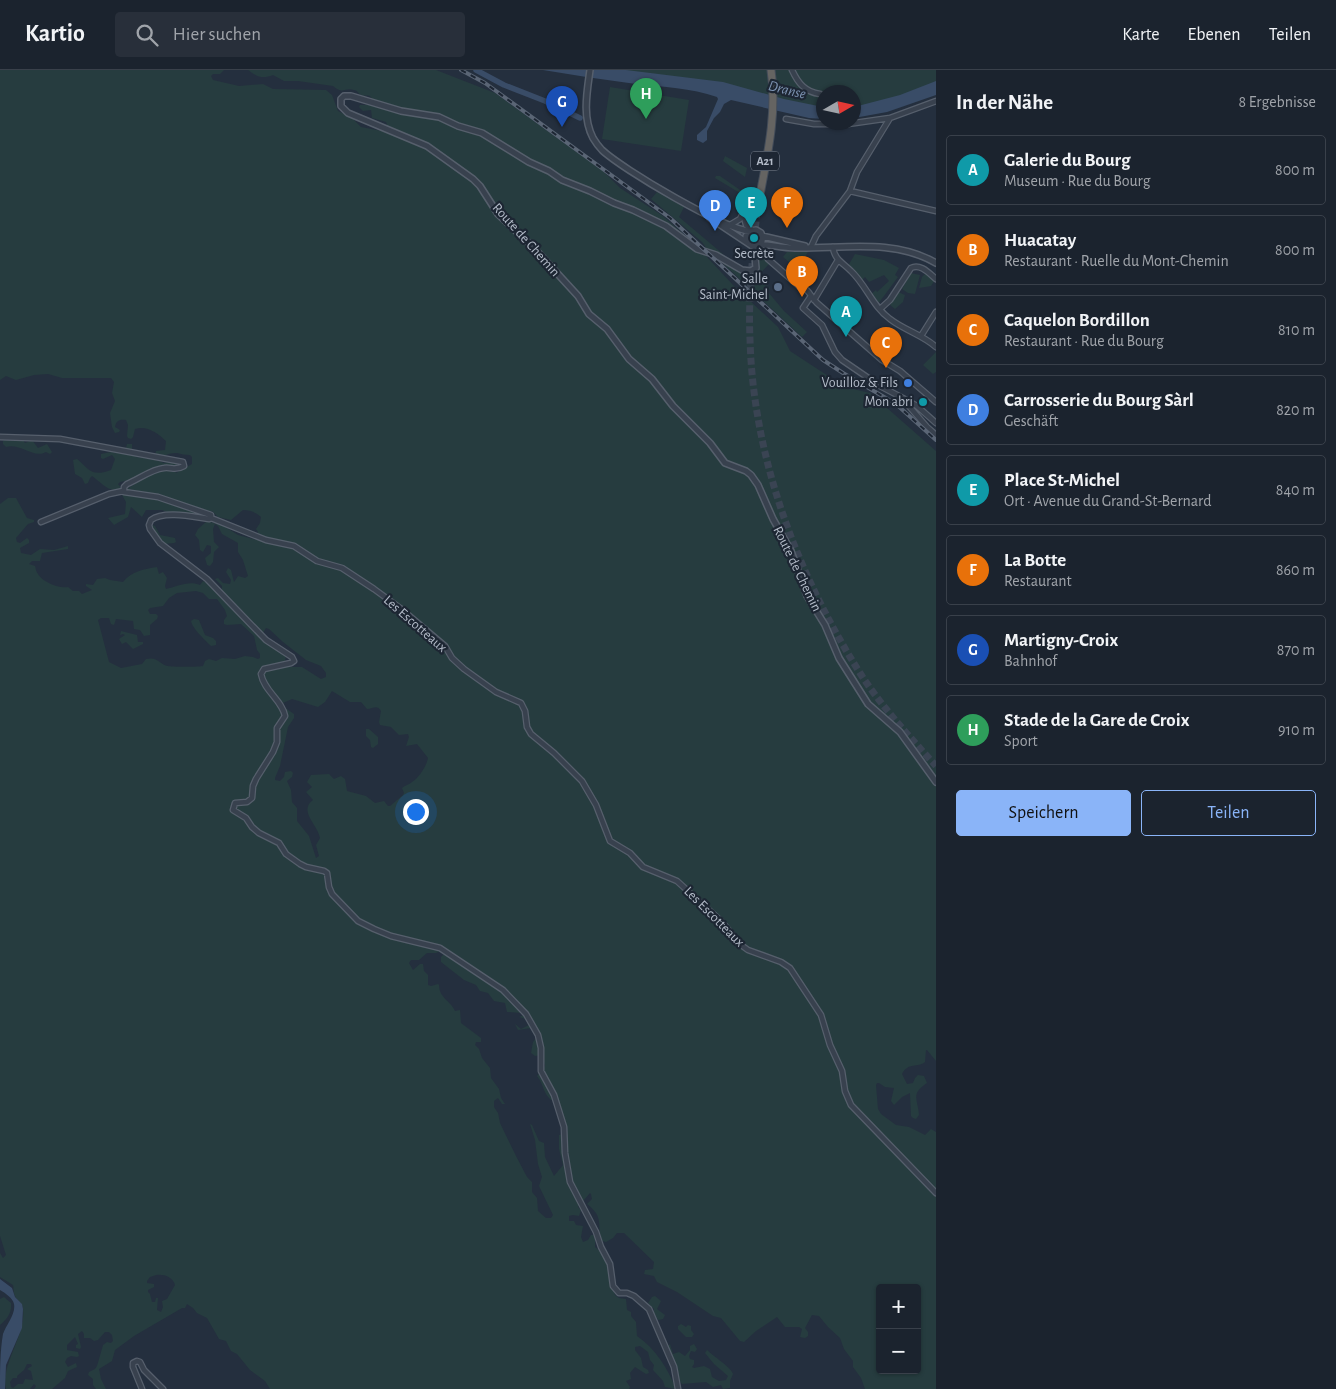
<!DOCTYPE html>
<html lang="de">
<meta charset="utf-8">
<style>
:root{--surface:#1b232e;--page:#282f3a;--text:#f1f3f6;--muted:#a0a4aa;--line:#39404a;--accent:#8ab4f8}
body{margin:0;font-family:"Alegreya Sans",sans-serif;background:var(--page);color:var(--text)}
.controls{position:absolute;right:15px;bottom:15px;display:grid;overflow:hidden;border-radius:5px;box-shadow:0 1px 4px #0004}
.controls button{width:45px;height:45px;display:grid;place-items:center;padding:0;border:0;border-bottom:1px solid var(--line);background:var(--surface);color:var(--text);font:25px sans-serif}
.compass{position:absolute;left:816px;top:15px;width:45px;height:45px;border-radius:50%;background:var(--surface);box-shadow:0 1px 4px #0004;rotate:81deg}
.you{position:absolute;left:415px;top:741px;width:18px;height:18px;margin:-12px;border:4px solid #fff;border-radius:50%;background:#1a73e8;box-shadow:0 0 0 8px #1a73e833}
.badge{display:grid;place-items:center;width:32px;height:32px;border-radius:50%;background:var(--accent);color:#fff;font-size:16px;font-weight:700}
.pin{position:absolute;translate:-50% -41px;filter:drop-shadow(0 1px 2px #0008)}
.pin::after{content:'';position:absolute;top:26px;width:18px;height:15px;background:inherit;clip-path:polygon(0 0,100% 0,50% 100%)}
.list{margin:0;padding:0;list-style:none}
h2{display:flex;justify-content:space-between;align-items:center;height:65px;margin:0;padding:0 20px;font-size:21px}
h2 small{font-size:16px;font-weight:400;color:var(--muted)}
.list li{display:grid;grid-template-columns:32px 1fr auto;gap:15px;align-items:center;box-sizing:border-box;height:70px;margin:0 10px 10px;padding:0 10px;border:1px solid var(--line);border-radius:5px}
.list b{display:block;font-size:19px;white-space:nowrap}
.list p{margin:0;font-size:16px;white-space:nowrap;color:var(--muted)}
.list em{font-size:16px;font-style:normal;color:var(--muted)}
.actions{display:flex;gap:10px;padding:15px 20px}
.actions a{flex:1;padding:11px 0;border:1px solid var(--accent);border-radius:5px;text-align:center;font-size:18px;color:var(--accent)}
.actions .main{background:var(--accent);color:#111}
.icon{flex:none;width:28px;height:28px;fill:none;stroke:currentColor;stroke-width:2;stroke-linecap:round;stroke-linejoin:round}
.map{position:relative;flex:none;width:936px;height:1319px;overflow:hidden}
header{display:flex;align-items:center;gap:30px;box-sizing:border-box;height:70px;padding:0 25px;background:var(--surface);border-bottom:1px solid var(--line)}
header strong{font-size:24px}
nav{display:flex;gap:28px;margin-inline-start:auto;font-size:18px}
.search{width:350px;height:45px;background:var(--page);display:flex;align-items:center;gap:12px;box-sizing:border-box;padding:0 18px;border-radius:5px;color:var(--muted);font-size:19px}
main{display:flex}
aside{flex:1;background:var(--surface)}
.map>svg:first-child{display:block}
.green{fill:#263c3f;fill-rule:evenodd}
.water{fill:#394c67}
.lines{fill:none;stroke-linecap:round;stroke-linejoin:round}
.canal{stroke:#394c67;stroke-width:5.5}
.trunk-tunnel{stroke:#3a4453;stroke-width:7;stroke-dasharray:7 3.5;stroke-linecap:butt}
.minor-casing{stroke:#565f6c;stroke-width:7}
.tertiary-casing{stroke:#565f6c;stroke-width:8}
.trunk-casing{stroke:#434c59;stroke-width:9}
.minor{stroke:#38414e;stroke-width:4.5}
.tertiary{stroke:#38414e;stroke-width:5}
.trunk{stroke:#656462;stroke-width:7}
.rail-casing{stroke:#5a6575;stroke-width:4}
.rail{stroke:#1d2633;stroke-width:2;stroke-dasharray:5.5;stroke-linecap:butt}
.culture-dot{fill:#0f9aa8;stroke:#1d2633;stroke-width:2}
.service-dot{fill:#5c6f8a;stroke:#1d2633;stroke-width:2}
.shop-dot{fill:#3f7fe0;stroke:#1d2633;stroke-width:2}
.labels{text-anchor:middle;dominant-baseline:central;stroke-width:4.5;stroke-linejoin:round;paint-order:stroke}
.shield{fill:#1d2633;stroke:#878f9c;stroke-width:1}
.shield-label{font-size:12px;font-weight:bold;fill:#b4bcc9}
.street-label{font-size:14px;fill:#b4bcc9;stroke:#1d2633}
.poi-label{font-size:14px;fill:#b4bcc9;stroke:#1d2633;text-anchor:end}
.water-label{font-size:15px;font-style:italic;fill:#7c92b1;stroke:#1d2633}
</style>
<header>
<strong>Kartio</strong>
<div class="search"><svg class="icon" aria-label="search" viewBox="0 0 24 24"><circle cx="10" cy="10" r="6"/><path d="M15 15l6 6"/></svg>Hier suchen</div>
<nav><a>Karte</a><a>Ebenen</a><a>Teilen</a></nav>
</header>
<main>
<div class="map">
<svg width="936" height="1319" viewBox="0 0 936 1319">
<rect width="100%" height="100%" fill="#242f3e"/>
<path class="green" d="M0 0H224L220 4H213L211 6 213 10 239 16 263 14 273 19 326 20 332 25 338 41 352 48 361 57 382 61 385 60 387 54 386 52 372 48 371 40 363 41 359 37 360 35H371L372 29 370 26C367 25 364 26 361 25 358 23 357 20 354 20 344 17 344 25 333 16L298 11H284L273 5C263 9 257 7 248 0H436L495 23 603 101 620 118 663 146 695 174 733 215 778 257 790 281 845 317 870 323 936 381V991L927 980H926L925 992C918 998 908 992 902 1004L907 1014 913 1013 915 1008 918 1005 924 1006 927 1013C910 1024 918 1029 919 1045L916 1049 913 1048 911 1046 910 1023 902 1027 894 1035 891 1031 894 1018 885 1017 879 1013H877L876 1015 878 1039 881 1044 896 1055 909 1057 925 1065 931 1059 936 1062V1319H865L861 1308 853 1297V1291L844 1279 840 1268 828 1257 819 1246 812 1245 805 1258 808 1262V1266L805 1268 800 1267 802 1259 799 1257H785L777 1247 756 1261 744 1272 740 1271 721 1248 713 1246 677 1222 657 1212 654 1206 644 1204 645 1200 653 1199 654 1192 624 1163H617L613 1168 606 1172 602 1171C596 1154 605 1148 587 1134L592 1129 591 1124 590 1123 578 1137 581 1140 579 1146 573 1145 569 1146V1151H574L576 1155 583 1156 581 1167 583 1172 588 1170 591 1165H595V1177L601 1182 608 1195 615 1225 619 1228 626 1229 627 1240 631 1242V1246L636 1252 637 1266C655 1278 668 1299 676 1319L665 1317 663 1311 653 1300 654 1295 650 1290 648 1282 640 1276 635 1277V1280L641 1288 643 1297 648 1300 649 1303 646 1304 635 1297 630 1303 631 1309 626 1311 630 1317 629 1319H270L265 1311 250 1300 237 1284 231 1281 226 1271 219 1269 207 1248 197 1243 193 1238 187 1234 185 1238H182L134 1266 115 1280 112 1291 99 1299 101 1309 106 1319H96L93 1315V1309L88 1305 89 1302 95 1299 97 1296 103 1275 107 1272 111 1273 113 1271 112 1265 109 1262H105L98 1270 94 1271 90 1268H84V1264L82 1261 78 1264 81 1277 80 1279 76 1278V1275L78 1274 75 1267 67 1275V1280L78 1282 79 1286 77 1287 71 1286 67 1288 65 1292 68 1297 76 1293 77 1297 68 1301 65 1308 52 1319H34L36 1316 34 1314 30 1319H6C0 1295 26 1266 23 1239 23 1233 17 1231 15 1226 13 1222 14 1218 13 1215L0 1207V1183L3 1188 6 1185 0 1166V434L8 428H16L27 448 34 450V452L28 454 16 468 17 472 20 473 27 468 29 470V473L20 478 21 483 31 485 40 479 54 480 68 476V479L42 483 40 491H32L29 494 35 496C36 499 36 502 38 504 42 512 60 519 68 517L73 521H79L82 524 92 520 86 516V514L93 515 97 509 105 508 110 510 123 512C132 501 144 499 157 497L159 504 163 502 167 508 165 516 166 519C176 517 189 510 200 515L203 511 222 520V516L215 509 218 508 223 513 230 514 231 510 226 502 228 498 231 500 234 512 238 506 245 508 248 506 243 490 238 482V473L222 464 218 456 215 454 213 459 214 472 219 477 214 482 213 492 210 496 207 495 205 488 211 483V476L207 475 203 482 200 480 199 470 195 465 198 459 207 451 224 456 238 465 257 470 258 462 256 459 260 453 261 447C255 442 250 440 243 440L231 450 218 447 212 441 200 446 184 442 169 443 162 440H146L142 447 131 437 128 447 114 455 108 448 125 444 126 432 122 425H134V420L127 419 135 414 133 409 120 412 118 414 121 418C110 425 101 412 92 406L90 408 88 413 85 414 82 408 75 404 73 390 77 389C90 400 91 407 111 400L115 389 112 385 103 389 101 388V384L111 382 126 384 129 381 126 378 127 374H132V381L136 387 156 390 164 393 170 391 177 393 175 399 176 403 192 394V387L190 385C185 385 181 384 177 383 169 382 163 388 155 386L156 381 165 380 166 371C158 363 146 355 135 359L133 367 131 369 128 368 127 366 128 355 126 350C119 349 116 351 115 357L120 360 119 362 115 363 112 357 110 343 115 331 112 323 114 312 111 308H62L48 304 34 305 16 310 6 306 0 310ZM196 521 203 523 209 529H217L225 540 227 546 224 550V554L227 555 241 554 254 566 257 580 260 584V588L258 589 253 587 245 586 235 589 222 588 216 591 209 589 205 591 203 596C201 597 170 597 168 596 160 595 158 586 146 589L142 594 121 598 109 592 98 550 101 548H109L111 554 114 555 116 549 133 551 134 559 140 560 144 566 150 565V555L157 549 158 546 156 544H150L148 540 150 538 163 536 169 528 177 523ZM266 558 269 559 283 572 306 590 321 596 326 603V607L321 609 302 597H286L284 595 286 586C273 575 270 583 263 563ZM332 621 350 632H361L367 639C373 639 377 634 381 641L379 652 380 655 391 657 399 665 408 664 409 667 406 676 417 674 428 688C427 695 419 708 412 712 409 715 405 715 402 718L404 723 403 725 390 736H388L384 731 375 733 366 726 347 721 345 709 341 706 334 709 329 704 311 705 307 712 312 717 306 722 313 730C298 741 318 755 320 768L316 775 319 786 316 788 309 766 297 751V738L292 732 291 720 287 711 292 707 293 703 291 701 285 702 284 707 280 711 275 710V708L280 696 288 657 294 648V644L284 637 283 633 292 629 318 637 325 632ZM442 880 445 883 441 887V892L464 910 476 915 480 921 488 923 494 931 505 933 507 942 522 943 524 945 519 947 526 949 529 955 521 959 515 954 518 960 531 958 537 959 539 964 533 972 531 983 535 986 542 985 545 996 537 1006C545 1017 542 1021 551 1030L555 1029 566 1061V1063L559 1065V1079L563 1095 554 1106 545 1087 544 1073 539 1071 532 1055 530 1054 535 1070 538 1094 542 1107 539 1116 553 1145 551 1148H546L538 1141 537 1128 532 1122V1112L527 1107 516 1086 500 1053 498 1043 494 1037V1031L498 1028 502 1034H505L501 1028 499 1019 491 1008 490 998 482 988 479 979 475 975 476 972H481V968L461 953 460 940 455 941C451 931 439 928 439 915L438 914 431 916 428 915V905L424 901 423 894H420L413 900 409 893 411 890H419L427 883H436ZM156 1205C164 1204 173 1207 175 1215L167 1229 162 1231 163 1237 161 1242 157 1240 158 1228H156L155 1232H152L150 1224 148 1222V1220L154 1217V1214L147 1213V1211L150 1207ZM880 1218H917V1300H880ZM27 1294H31L32 1296 27 1299 31 1301 33 1310 25 1309 23 1314H18L13 1318 11 1317 10 1312 13 1308H17V1306L24 1300Z
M595 0H936V18L854 41V22H824L823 40Z
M610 17 689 30 681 81 602 69Z
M725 86 747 98 745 107 723 91Z
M716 106H720L743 122 741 127H738L740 123 715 108Z
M657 122 684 137 679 147 724 185 707 179 702 172 651 129Z
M787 182H808L797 200 803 205 799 210 788 201 793 202 795 197 783 187Z
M759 184H761L769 194 757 207 770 218 768 222 784 241 807 262 802 267 716 187 749 206 755 205 759 198Z
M855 184 884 190 899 198 895 205 898 207 878 234 871 224 876 220 877 222 889 211 884 205 869 212 865 207 862 210 848 196Z
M911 203 920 205 915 224 908 223 902 219Z
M926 203 935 210 931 216 919 218 922 207Z
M898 222 905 225 903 232 895 239 890 235Z
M936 282V302L933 304 923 295Z
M8 368 23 370 25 373 32 370 38 378 47 374 52 382 50 384 46 382C33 389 21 373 6 377L3 374V371Z
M150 454 155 456 160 465 175 468 176 472 174 473 164 474 150 463Z
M194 549 199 550 205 565 213 568 216 571V575L211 576C205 570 192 558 191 551Z
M121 561 137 565 138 572H143V574L133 579 126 572 122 574 119 569 125 565 123 564 120 565Z
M366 659H369L378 667V674L373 678 371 677 370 670 366 666Z
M655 1226 661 1231 657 1239 665 1245 663 1249 658 1250 654 1243V1239L648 1233 652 1227Z
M4 1227 11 1233C12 1243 7 1249 0 1255V1229Z
M681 1254 686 1257 688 1255 691 1256V1260L694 1264 692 1267H686L678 1259V1256Z
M670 1274 673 1284 679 1282 685 1286 690 1280V1276L694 1274 697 1279 695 1282 691 1281 689 1286 690 1289 694 1290V1294L692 1297 694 1298 704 1296 710 1299 712 1307 719 1311 726 1310 728 1306 714 1294 705 1283 707 1280C714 1287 731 1297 733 1304L730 1311V1318L723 1319 721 1315 713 1317 706 1312 682 1314 679 1310 677 1296 667 1277Z"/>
<path class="water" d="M543 0H626L723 12 784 29 823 37V49L809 48 731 30 724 34 720 42 714 48 707 61V70L703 73 697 70V65L706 57 718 29 717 27C691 18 663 17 636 14 605 10 574 5 543 0Z
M936 11V25L887 42 854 48V37L900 25Z
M0 1209 12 1218 15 1227 22 1234 23 1239 22 1258 6 1295 5 1319H0C0 1301 0 1281 3 1264 6 1255 16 1244 14 1234 13 1228 5 1223 0 1220Z"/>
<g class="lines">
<path class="canal" d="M476 0 504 15 545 31 580 48"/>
<path class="trunk-tunnel" d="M757 141C753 184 748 227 750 269 753 387 797 504 860 603 881 636 909 666 936 696"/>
<g class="minor-casing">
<path id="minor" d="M792 0C798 13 805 22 820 24
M786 49 814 54H848L890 48
M850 121 936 141
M743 143 746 155 752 160
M730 155 740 149 743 143
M759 175 768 189 800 217C810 219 810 227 817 233L882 290 900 301 936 332
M811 177 816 166 850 121 857 102 890 48 936 31
M833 177C834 189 843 193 851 201 866 215 873 237 890 249 904 260 923 265 936 277
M811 226 803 238 822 255 835 282 842 290 880 316 901 327 927 357 936 365
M814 230 838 190
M880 239 890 230 911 198C920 193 929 203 936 209
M921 266 936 242
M901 327 917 336 936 353
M0 367 60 369 183 392 184 396C176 401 172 397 164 398 152 399 139 409 127 414L124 417V422L158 427 211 445V448L209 449C194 447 164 440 151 450L149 455 150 459 160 473 207 509 266 570 292 587 294 591 291 593 264 599 261 604C264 621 282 630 285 646L277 658V672L273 682 256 709 253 716 252 728 247 732 235 733 233 740 246 748 252 757 259 763 279 773 286 784 300 794 306 797 324 801 327 803 329 817 332 824 358 851 374 859 391 866 440 878 503 920 526 944 538 965 541 978V1001L554 1025 564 1057 565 1083 570 1112 596 1162 601 1177 610 1194 613 1216 619 1223H627L634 1226 649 1239 674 1297 678 1319
M211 448 266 470 294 476 317 491 342 498 374 519 400 538 445 576 452 588 464 599 496 622 521 633 525 641 527 657 531 664 554 683 582 711 596 735 610 771 630 783 643 797 677 811 721 851 741 875 748 880 781 892 790 898 821 945 830 975 842 1001 845 1021 851 1035 936 1123
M41 452 109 424 123 421
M142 1319 133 1297V1293L137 1291 140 1292 144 1300 163 1319"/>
</g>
<g class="tertiary-casing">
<path id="tertiary" d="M590 0C587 22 582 47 593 68 596 73 599 77 602 80 622 99 725 160 750 161
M710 148 752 176C760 177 765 171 761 163L756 160 750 161 746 166 747 172
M762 166 805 176
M760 174C772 175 783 178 795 178 842 179 893 168 936 193
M754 176 756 198 751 201 742 200 716 185 697 179 666 156 633 140 614 133 590 121 562 110 549 101 529 92 482 63 458 56 439 47 401 41 351 26H344L341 29V36L348 43 427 76 473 109 480 116 498 144 534 178 578 226 589 244 607 259 629 289 652 309 673 336 710 373 725 393 746 401 751 405 758 415 773 449 791 481 807 526 825 555 839 588 868 634 900 662 936 712"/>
</g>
<g class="trunk-casing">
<path id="trunk" d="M757 141C765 95 778 47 771 0"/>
</g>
<use href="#minor" class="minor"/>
<use href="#tertiary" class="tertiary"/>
<use href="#trunk" class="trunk"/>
<g class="rail-casing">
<path id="rail" d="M461 0 485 13 670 148 823 290 843 303 896 334 936 370"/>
</g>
<use href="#rail" class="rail"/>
</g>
<g class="culture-dot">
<circle cx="754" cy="168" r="5"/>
<circle cx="923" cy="332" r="5"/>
</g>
<circle class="service-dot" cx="778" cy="217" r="5"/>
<circle class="shop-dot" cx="908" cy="313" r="5"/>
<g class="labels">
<rect class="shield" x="751" y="81.5" width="28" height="19" rx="4"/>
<g class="shield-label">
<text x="765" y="91">A21</text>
</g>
<g class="street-label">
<text transform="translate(526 170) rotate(48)">Route de Chemin</text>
<text transform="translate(797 499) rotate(64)">Route de Chemin</text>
<text transform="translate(415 554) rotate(41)">Les Escotteaux</text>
<text transform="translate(714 847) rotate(45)">Les Escotteaux</text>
</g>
<g class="poi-label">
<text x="754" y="184" text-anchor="middle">Secrète</text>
<text x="768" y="209">Salle<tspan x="768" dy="16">Saint-Michel</tspan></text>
<text x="898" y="313">Vouilloz &amp; Fils</text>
<text x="913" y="332">Mon abri</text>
</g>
<g class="water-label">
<text transform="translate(787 20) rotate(14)">Dranse</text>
</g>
</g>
</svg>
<div class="controls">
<button>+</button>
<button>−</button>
</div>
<svg class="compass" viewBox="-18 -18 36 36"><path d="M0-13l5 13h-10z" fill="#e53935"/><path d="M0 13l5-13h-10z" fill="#a0a4aa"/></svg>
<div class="you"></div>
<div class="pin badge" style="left:846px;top:267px;background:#0f9aa8">A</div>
<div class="pin badge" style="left:802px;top:227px;background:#e8710a">B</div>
<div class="pin badge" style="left:886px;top:298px;background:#e8710a">C</div>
<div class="pin badge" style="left:715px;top:161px;background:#3f7fe0">D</div>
<div class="pin badge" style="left:751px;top:158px;background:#0f9aa8">E</div>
<div class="pin badge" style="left:787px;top:158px;background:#e8710a">F</div>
<div class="pin badge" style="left:562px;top:57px;background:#1a4fb4">G</div>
<div class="pin badge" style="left:646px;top:49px;background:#2e9e5b">H</div>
</div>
<aside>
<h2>In der Nähe<small>8 Ergebnisse</small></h2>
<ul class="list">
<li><span class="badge" style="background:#0f9aa8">A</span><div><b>Galerie du Bourg</b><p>Museum · Rue du Bourg</p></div><em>800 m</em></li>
<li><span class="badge" style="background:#e8710a">B</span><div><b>Huacatay</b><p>Restaurant · Ruelle du Mont-Chemin</p></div><em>800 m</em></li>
<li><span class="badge" style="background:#e8710a">C</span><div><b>Caquelon Bordillon</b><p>Restaurant · Rue du Bourg</p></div><em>810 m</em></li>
<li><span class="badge" style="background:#3f7fe0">D</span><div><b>Carrosserie du Bourg Sàrl</b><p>Geschäft</p></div><em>820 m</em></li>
<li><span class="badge" style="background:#0f9aa8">E</span><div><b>Place St-Michel</b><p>Ort · Avenue du Grand-St-Bernard</p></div><em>840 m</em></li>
<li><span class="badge" style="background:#e8710a">F</span><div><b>La Botte</b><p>Restaurant</p></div><em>860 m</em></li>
<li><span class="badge" style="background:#1a4fb4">G</span><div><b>Martigny-Croix</b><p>Bahnhof</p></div><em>870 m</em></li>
<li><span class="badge" style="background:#2e9e5b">H</span><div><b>Stade de la Gare de Croix</b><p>Sport</p></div><em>910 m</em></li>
</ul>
<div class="actions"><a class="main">Speichern</a><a>Teilen</a></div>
</aside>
</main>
